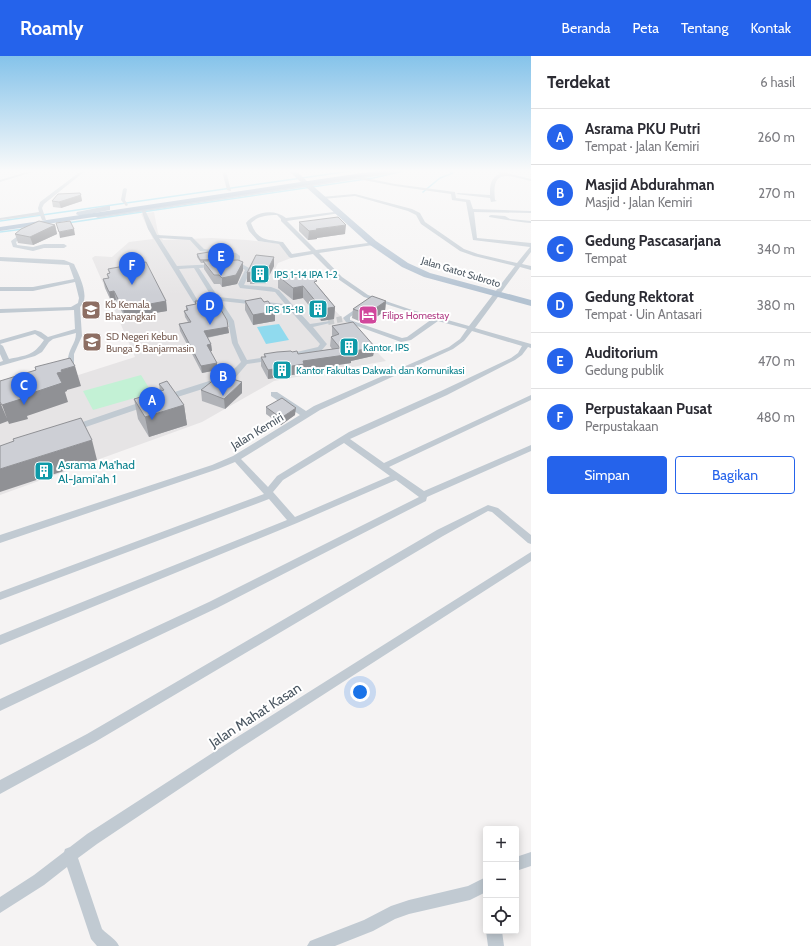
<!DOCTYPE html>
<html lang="id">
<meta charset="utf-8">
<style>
:root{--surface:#fff;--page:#f2f2f3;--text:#2b2b33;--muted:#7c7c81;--line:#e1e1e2;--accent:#2563eb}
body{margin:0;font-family:Cabin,sans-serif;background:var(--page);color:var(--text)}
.controls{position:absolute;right:12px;bottom:12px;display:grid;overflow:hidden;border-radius:4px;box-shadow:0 2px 10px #0003}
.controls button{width:36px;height:36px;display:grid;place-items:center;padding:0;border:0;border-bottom:1px solid var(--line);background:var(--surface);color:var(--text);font:20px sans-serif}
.you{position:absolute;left:360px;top:636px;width:14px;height:14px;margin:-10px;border:3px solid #fff;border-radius:50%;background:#1a73e8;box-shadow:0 0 0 6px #1a73e833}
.badge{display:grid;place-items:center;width:26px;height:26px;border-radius:50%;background:var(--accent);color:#fff;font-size:13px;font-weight:700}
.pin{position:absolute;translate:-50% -33px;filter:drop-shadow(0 1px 2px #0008)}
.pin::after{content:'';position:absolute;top:21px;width:14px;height:12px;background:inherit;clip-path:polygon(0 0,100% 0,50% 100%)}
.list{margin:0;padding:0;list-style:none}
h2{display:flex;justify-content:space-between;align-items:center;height:52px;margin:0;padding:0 16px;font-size:17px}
h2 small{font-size:13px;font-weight:400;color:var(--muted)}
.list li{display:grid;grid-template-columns:26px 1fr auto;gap:12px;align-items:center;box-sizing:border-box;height:56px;padding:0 16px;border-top:1px solid var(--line)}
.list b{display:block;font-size:15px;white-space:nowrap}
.list p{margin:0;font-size:13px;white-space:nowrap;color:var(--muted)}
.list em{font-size:13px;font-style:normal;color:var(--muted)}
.actions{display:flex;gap:8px;padding:12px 16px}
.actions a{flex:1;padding:9px 0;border:1px solid var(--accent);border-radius:4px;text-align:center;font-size:14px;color:var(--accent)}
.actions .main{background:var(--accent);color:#fff}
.icon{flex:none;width:22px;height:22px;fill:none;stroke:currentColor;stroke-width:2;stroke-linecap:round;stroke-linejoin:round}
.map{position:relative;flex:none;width:531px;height:890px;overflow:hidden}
header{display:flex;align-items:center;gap:24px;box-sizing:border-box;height:56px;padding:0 20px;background:var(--accent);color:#fff}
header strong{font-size:19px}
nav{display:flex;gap:22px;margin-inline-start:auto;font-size:14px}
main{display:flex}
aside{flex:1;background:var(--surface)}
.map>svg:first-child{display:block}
.education{fill:#e6e4e5}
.green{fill:#c3f1d5}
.water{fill:#90daee}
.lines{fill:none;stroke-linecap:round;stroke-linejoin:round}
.stream{stroke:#90daee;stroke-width:1.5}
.minor-tunnel{stroke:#caccce;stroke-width:6;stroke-dasharray:6 3;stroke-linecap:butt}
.minor{fill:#c1cad2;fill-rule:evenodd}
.primary{fill:#b3c2d1;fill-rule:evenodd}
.trunk{fill:#9fb4c9;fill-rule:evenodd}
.wall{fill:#b0b2b7}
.shaded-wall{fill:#909195}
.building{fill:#cdcfd5;stroke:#909195}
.labels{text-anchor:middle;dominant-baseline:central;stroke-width:4;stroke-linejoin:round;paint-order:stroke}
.far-street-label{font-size:10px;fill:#4a5661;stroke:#fff}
.far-culture-label{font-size:10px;fill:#0d838f;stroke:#fff;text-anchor:start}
.far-education-label{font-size:10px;fill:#785e54;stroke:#fff;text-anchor:start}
.far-hotel-label{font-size:10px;fill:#b23c85;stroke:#fff;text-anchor:start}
.street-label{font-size:12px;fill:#4a5661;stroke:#fff}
.culture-label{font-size:12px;fill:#0d838f;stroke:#fff;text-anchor:start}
.near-street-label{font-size:14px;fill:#4a5661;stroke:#fff}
</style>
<header>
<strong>Roamly</strong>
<nav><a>Beranda</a><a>Peta</a><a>Tentang</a><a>Kontak</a></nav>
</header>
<main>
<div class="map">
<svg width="531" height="890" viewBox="0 0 531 890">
<rect width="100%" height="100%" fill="#f5f3f3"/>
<path class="education" d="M154 156 158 177 163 184 212 182 247 184 281 188 291 202 278 207 272 220 304 224 386 305 274 325 202 366 0 439V344L135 301 92 202 95 200 112 201 129 186 153 183 141 158Z"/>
<path class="green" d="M141 319 152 337 93 354 83 335Z"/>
<path class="water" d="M279 268 289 284 266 288 257 271Z"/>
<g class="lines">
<path class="stream" d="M423 136 440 122 453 117 449 115
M0 165 351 115
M67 167 373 122 404 115
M0 176 24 173"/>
<path class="minor-tunnel" d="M328 266 342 263"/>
<path class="minor" d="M30 115H36L0 126V124Z
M81 115H85L44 148 42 152 46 164H42L40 159 0 164V162L39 156 38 152 40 146Z
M222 115H226L231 135 227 134Z
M498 115 531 123V125C509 120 491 111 495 144L497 145 491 146 490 142 456 138 458 137 490 139C490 129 490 122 501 117H498Z
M360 121 395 128 455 136 456 142 470 144 473 153 531 155V157L474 156 477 182 531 187V196L522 208 531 210V214L520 211 475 272 531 288V292L528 291 522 299 515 304 447 339 350 383 384 407 531 339V344L389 411 424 435 531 389V395L427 441 426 445 217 552 0 655V643L209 546 419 441 396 424 297 467 0 589V579L287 464 269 443 0 544V536L264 438 235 406 218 413 0 487V479L212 409 233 400 300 359 271 340V336H277L306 355 314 350 449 291 460 283 467 273 438 265 411 284 401 286 346 266 343 262 344 261 363 248 366 250 365 251 350 261V264L402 282 407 281 432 263 364 241 338 223 313 198 291 202 289 201 279 188 258 185 249 175 246 167C255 156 274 152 286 162L342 155V156L340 157 287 165 316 194 375 186 376 187 373 189 319 197 342 221 368 239 412 254 469 270 515 210 474 200 460 195 421 168 416 159 408 155 355 140 323 143 321 141 355 138 412 153 420 157 425 166 464 193 478 198 517 207 530 191 473 184 466 146 452 144 451 138 395 130 358 123ZM277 159 281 163V165L311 195 292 198 283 186C266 183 258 185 251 167 258 160 267 159 277 159ZM472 275 522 290 518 297 511 302 441 335 349 376 277 420 268 431 241 403 320 354 453 293 464 285ZM344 387 390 420 295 461 273 436 283 424Z
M125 132 127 133 125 144 128 149 126 150 121 144 123 133Z
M141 153 145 154 157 179 192 181 204 193 236 197 240 200V207L251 213 244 229 271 231 279 234 310 268 330 265V267L313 271 326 287 327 288 322 294 284 301V299L318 291 320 288 288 252 221 245 234 265 238 287 247 304 274 300 277 302 274 304 247 308 235 322 231 324 168 344H162V340L225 320 229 318 241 306 232 287 228 265 217 249 202 250 194 247 148 173ZM159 182 190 184 200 195 233 199 234 201V207L230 208V210L240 211 245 214 238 228 240 232 275 236 285 248 218 241 199 212 215 211 218 209 217 208 177 210ZM194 212 213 243 215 245 202 246 198 245 179 213Z
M491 159 505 160 510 163 531 165V167C516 166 503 163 489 161V160Z
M26 174 29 176 16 186 17 189 33 191 44 188H64L67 190 64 192H44L33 195 13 191 11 185Z
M0 201 64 204 74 208C79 219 91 242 80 251L82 280 74 298V309L68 312 64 310 68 307C67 293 76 289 76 277L53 283 49 286 42 296 35 300 0 310V306L3 305 0 298V284L35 274 41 276 48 281 75 273 74 254 0 257V253L71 251 78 247 79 242 75 226 33 235H0V231H33L74 223 69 209 0 205ZM35 278 44 284C33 300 27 299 9 303L3 290 0 288Z
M144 345H150L151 347 150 349 77 374H71L70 372 71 370Z
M488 449 498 452 531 479V488L528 487 492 456 488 455 443 480 95 686 0 738V724L87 678 437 474Z
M531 496V505L242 691 97 788 78 802 102 873C108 879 116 883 119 890H97L91 883 67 811 44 829 0 857V841L34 819 64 796 65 793 70 791 87 778 234 683Z
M531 796V810L516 815V801Z
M486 821V836L470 844 409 858 395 863 373 875 335 890H307L310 885 364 864 391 850 409 844 468 830Z
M486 875H502L504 890H488Z"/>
<path class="primary" d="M289 115H296L309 127 385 115H399L396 117 313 130 376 185 408 207 430 217 531 244V250L424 221 402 211 370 189 306 131 98 162 94 160 98 158 303 128Z
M107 150H110V154L80 160 76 158 77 156Z"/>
<path class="trunk" d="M375 115H390L387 117 0 175V171Z"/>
</g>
<path class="wall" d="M80 137 82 145 61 152 53 151 52 145Z
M299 166 345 178 317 182V183L308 184 299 175Z
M55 169 57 178 33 189 18 187 15 178Z
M197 198 227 203V204L243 206V214L237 228 222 231 220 228H214L204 213V207H201L197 201Z
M274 201V210L265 228H250V226H247V217Z
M108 213 166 245 167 255 125 262 116 244 111 245 105 232 103 223 108 222 107 218 109 217Z
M278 220 317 229 335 251 334 263 321 265 303 242 293 244 278 232Z
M195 245 204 246 228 271 229 277 207 282 211 288 212 295H210L217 314 202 317 180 275 179 268 188 266 185 261 184 255 186 254V250L195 248Z
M245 245 264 246 275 255V265L253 269 245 254Z
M386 245 385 255 366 268 352 262 353 253Z
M332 270 375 291 373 300 351 305V307L304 314V317L268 323 261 310V301H264V298L292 296 298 298 332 293 330 290 331 281 332 280Z
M159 328 184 349 187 369 149 381 138 363 134 343 160 335Z
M201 334 242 337 225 353 202 345Z
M266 351 295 359 281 369 266 358Z"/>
<path class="shaded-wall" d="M81 139 82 145 61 152 59 146Z
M55 169 57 178 33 189 30 181Z
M346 169 345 178 317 182V183L308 184 309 175 316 173Z
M74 173 75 179 60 182 59 176Z
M274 201V210L265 228V219Z
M243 206V214L237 228 222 231V222Z
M251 216 250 219V226H247V217Z
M303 230V242L293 244V232Z
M114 235 116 244 111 245 109 236Z
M166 245 167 255 125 262 123 253Z
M386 245 385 255 366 268 367 258Z
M335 251 334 263 321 265 322 253Z
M275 255V265L253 269V259Z
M228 271 229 277 204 282V275Z
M211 288 212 295 207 296V289Z
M375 291 373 300 351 305V307L304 314V317L268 323V314L303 305Z
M217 307V314L202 317 201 310Z
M75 310 81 330 67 334V335L65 336 68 346 27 360 28 363 9 368 2 349 57 317 61 314Z
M242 326V337L225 353 224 343Z
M0 346 8 365 0 368Z
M184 349 187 369 149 381 145 361Z
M296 352 295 359 281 369V362Z
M92 384 97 404 0 436V413Z"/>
<path class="building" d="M80 137 81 139 59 146 52 145 58 138Z
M338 161 346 169 316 173 317 174 309 175 299 166Z
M39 165 55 169 30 181 15 178 21 173Z
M70 165 74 173 59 176 56 167Z
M215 195 222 196 227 203 200 204 197 198Z
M256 199 274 201 265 219H250L251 216 247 217Z
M238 204 243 206 236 219 222 222 219 219H214L203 205Z
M146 206 166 245 123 253 114 235 109 236 103 223 109 222 107 218 110 217 108 213Z
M308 217 317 225 314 226 335 251 322 253 303 230 293 232 278 220Z
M372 240 386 245 367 258 353 253Z
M261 242 264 246 268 245 275 255 253 259 245 245Z
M215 244 227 264 228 271 204 275 211 288 207 289 217 307 201 310 179 268 191 266 184 255 188 254 186 250 196 248 195 245H204V246Z
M353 266 375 291 350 296 352 298 303 305 304 308 268 314 261 301H266L264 298 277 296 291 295 292 296 297 295 298 298 340 292 331 281 339 278 332 270Z
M70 302 75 310 61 314 62 316 57 317 62 327 20 341 21 343 2 349 0 346V325L36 314 35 311Z
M220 319 242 326 224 343 201 334Z
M167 325 184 349 145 361 134 343 164 334 159 328Z
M282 342 296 352 281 362 266 351Z
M81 362 92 384 0 413V390L14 385 13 383Z"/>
<linearGradient id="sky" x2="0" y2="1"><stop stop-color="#85c3ea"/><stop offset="0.48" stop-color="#fafafa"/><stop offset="1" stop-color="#fafafa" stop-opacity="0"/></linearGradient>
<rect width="531" height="239" fill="url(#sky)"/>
<defs>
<g id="building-square" transform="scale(1)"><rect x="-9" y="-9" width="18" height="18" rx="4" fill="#0f9aa8" stroke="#fff"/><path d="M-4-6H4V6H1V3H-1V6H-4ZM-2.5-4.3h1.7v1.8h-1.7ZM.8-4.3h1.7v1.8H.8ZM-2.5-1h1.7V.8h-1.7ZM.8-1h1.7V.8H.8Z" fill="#fff"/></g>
<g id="school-square" transform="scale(1)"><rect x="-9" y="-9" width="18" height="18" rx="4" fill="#8d6e63" stroke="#fff"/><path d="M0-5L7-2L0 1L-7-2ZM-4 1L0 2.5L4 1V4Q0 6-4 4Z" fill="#fff"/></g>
<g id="hotel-square" transform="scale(1)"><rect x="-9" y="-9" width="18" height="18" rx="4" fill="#d1479c" stroke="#fff"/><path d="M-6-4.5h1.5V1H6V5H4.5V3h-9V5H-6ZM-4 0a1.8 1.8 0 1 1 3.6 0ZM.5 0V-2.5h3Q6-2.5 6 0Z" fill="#fff"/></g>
</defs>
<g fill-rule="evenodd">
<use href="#building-square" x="260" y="218"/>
<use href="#building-square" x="318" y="253"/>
<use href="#school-square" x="91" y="254"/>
<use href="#hotel-square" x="368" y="259"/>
<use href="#school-square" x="92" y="286"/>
<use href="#building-square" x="349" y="291"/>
<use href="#building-square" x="282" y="314"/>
<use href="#building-square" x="44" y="415"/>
</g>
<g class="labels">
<g class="far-street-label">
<text transform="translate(461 216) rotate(17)">Jalan Gatot Subroto</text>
</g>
<g class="far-culture-label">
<text x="274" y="218">IPS 1-14 IPA 1-2</text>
<text x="304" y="253" text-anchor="end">IPS 15-18</text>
<text x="363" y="291">Kantor, IPS</text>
<text x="296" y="314">Kantor Fakultas Dakwah dan Komunikasi</text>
</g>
<g class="far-education-label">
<text x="105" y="248">Kb Kemala<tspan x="105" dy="12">Bhayangkari</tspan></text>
<text x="106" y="280">SD Negeri Kebun<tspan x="106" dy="12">Bunga 5 Banjarmasin</tspan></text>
</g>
<g class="far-hotel-label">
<text x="382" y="259">Filips Homestay</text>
</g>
<g class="street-label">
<text transform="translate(257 375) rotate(-31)">Jalan Kemiri</text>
</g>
<g class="culture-label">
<text x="58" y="408">Asrama Ma'had<tspan x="58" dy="14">Al-Jami'ah 1</tspan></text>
</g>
<g class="near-street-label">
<text transform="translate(255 659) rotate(-33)">Jalan Mahat Kasan</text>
</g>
</g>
</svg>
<div class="controls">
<button>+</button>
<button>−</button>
<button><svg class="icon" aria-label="locate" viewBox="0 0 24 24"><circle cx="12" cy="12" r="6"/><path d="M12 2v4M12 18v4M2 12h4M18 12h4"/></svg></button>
</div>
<div class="you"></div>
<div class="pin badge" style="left:152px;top:364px">A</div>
<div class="pin badge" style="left:223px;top:340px">B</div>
<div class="pin badge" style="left:24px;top:349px">C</div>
<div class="pin badge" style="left:210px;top:269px">D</div>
<div class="pin badge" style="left:221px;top:220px">E</div>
<div class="pin badge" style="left:132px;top:229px">F</div>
</div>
<aside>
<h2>Terdekat<small>6 hasil</small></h2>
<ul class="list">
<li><span class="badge">A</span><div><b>Asrama PKU Putri</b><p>Tempat · Jalan Kemiri</p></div><em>260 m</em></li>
<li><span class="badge">B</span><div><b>Masjid Abdurahman</b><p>Masjid · Jalan Kemiri</p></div><em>270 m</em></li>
<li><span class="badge">C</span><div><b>Gedung Pascasarjana</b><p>Tempat</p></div><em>340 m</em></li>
<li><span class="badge">D</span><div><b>Gedung Rektorat</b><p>Tempat · Uin Antasari</p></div><em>380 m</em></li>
<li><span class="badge">E</span><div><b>Auditorium</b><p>Gedung publik</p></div><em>470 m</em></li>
<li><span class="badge">F</span><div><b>Perpustakaan Pusat</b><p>Perpustakaan</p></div><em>480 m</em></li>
</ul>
<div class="actions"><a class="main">Simpan</a><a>Bagikan</a></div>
</aside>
</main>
